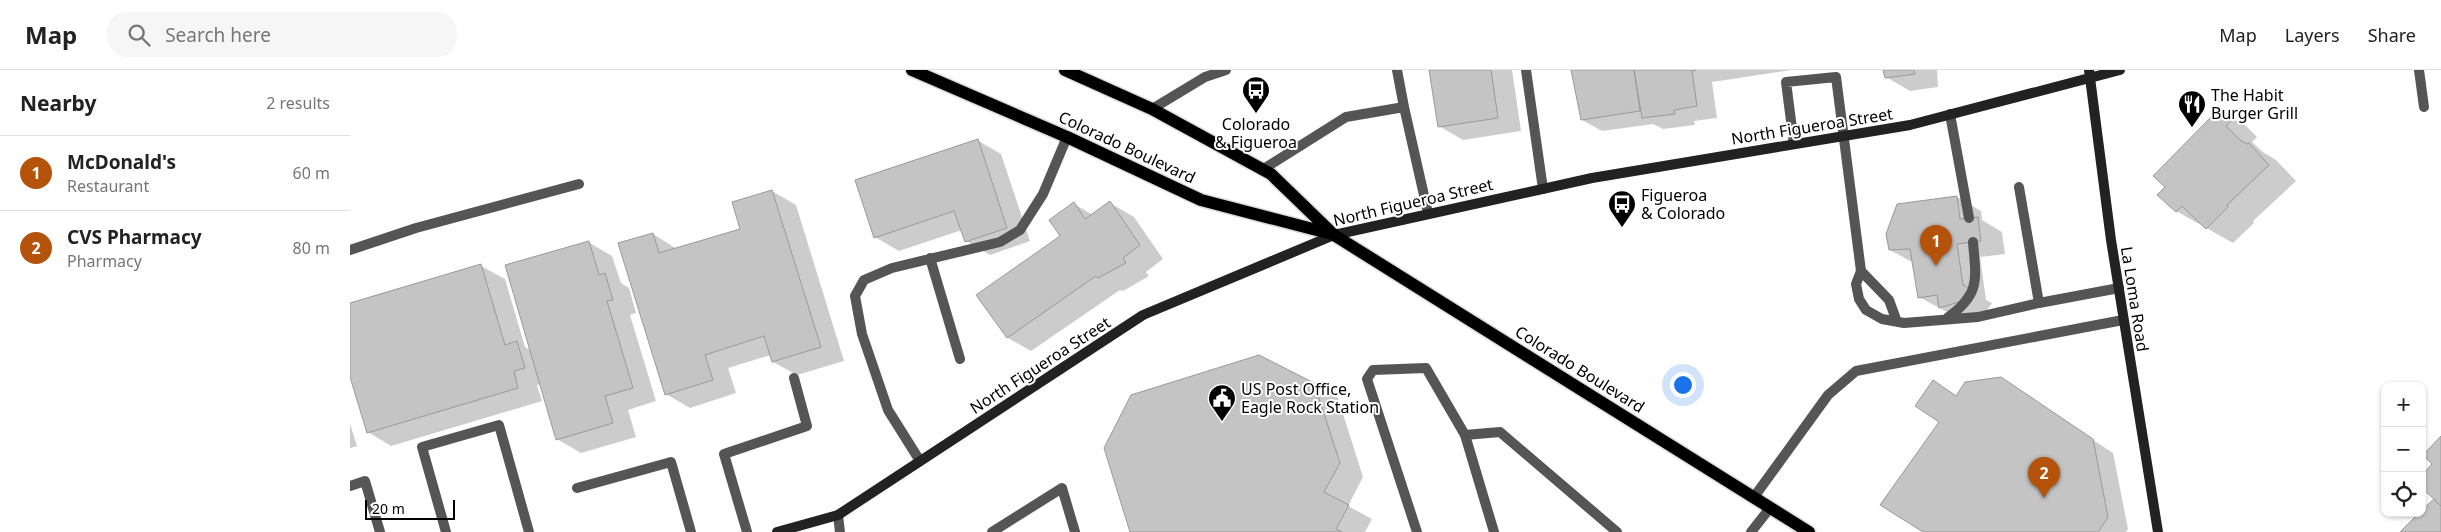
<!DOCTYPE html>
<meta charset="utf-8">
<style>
:root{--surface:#fff;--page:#f6f6f6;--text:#222;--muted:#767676;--line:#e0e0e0;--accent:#b45309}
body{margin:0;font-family:"Noto Sans",sans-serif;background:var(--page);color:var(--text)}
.controls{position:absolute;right:15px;bottom:15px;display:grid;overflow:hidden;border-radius:10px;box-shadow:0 1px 4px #0004}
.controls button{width:45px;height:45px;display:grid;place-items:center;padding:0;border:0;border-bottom:1px solid var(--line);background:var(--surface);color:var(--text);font:25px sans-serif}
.scale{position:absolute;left:15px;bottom:12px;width:90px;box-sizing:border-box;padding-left:5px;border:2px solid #000;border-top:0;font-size:14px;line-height:18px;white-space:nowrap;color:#000;-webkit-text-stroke:4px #fff;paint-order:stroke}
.you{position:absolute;left:1332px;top:314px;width:18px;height:18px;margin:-12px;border:4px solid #fff;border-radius:50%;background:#1a73e8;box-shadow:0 0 0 8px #1a73e833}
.badge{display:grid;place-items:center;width:32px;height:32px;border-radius:50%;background:var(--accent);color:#fff;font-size:16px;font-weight:700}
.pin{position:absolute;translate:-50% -41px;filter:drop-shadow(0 1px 2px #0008)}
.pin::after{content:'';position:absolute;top:26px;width:18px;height:15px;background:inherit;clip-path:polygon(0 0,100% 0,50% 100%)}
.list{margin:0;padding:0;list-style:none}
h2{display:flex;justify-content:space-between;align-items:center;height:65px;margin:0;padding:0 20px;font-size:21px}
h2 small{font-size:16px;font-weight:400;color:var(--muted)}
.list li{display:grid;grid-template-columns:32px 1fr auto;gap:15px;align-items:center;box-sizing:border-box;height:75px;padding:0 20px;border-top:1px solid var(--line)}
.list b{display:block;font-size:19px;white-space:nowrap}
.list p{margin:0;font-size:16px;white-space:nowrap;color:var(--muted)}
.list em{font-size:16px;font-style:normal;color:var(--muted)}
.icon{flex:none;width:28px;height:28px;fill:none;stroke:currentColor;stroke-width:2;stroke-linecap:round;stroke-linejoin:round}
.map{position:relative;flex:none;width:2091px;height:462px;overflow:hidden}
header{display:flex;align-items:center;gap:30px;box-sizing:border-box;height:70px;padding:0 25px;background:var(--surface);border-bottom:1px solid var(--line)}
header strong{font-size:24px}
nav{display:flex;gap:28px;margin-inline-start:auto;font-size:18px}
.search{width:350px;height:45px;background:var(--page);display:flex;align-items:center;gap:12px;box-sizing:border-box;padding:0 18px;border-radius:20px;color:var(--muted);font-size:19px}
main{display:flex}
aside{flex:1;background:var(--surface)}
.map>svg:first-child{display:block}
.shadow{fill:#0003}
.building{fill:#c4c4c4;stroke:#999}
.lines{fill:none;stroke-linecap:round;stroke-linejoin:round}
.primary-casing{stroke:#dbdbdb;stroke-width:15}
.lane{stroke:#555;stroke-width:10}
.secondary{stroke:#222;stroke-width:10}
.primary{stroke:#000;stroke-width:12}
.labels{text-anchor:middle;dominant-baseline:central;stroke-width:4;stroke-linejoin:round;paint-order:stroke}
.poi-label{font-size:16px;fill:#000;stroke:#fff;text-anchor:start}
.street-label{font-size:16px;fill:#000;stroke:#fff}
</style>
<header>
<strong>Map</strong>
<div class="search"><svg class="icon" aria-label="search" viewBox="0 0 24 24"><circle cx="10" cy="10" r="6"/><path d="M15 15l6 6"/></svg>Search here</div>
<nav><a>Map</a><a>Layers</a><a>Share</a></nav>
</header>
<main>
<aside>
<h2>Nearby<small>2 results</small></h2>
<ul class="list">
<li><span class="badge">1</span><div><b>McDonald's</b><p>Restaurant</p></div><em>60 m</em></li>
<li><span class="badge">2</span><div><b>CVS Pharmacy</b><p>Pharmacy</p></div><em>80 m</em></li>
</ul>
</aside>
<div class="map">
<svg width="2091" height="462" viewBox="0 0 2091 462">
<rect width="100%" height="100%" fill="#fff"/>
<path class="shadow" d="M1080 0H1162L1171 61 1113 70 1089 56Z
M1223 0H1441L1362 12 1367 48 1344 51 1345 55 1313 59 1303 54 1252 61 1232 50Z
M1535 0H1587L1588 17 1560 21 1536 7Z
M1870 41 1896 56 1907 67 1902 72 1913 82 1926 90 1946 111 1903 151 1904 153 1883 173 1826 141 1817 117Z
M627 70 651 84 680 171 640 185 616 171 612 160 549 181 525 167Z
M422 121 446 135 494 291 447 305 423 292 421 285 378 298 386 323 340 338 316 324 303 164 327 179 392 160Z
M1607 127 1631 141 1632 150 1652 162 1655 184 1630 187 1636 230 1642 233 1633 246 1614 251 1569 227 1564 193 1540 180Z
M760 133 784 147 813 189 796 202 799 206 773 221 770 220 681 281 658 268 712 167 724 134 743 145Z
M238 172 262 186 271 213 279 218 286 243 280 245 306 331 278 340 286 367 231 383 207 369 191 314 187 315 192 331 41 376 18 362 0 303V234L131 196 155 209 175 277 182 281Z
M1650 308 1763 383 1778 459 1776 462H1573L1532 435 1590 352 1584 311 1607 326Z
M964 314 988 328 1013 407 998 436 1022 449 1015 462H782Z
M0 354 7 376 0 378Z"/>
<path class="building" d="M1079 0H1141L1148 48 1088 57Z
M1221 0H1284L1290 41 1231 50Z
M1284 0H1346L1342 1 1347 36 1324 40 1325 44 1292 48Z
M1533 0H1564L1565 4 1535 8Z
M1869 39 1881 51 1876 56 1890 70 1897 74 1899 73 1919 95 1877 135 1878 137 1856 159 1832 136 1826 142 1807 125 1815 117 1803 106Z
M628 69 657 158 615 172 604 141 524 168 505 110Z
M422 120 471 277 422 292 414 266 355 285 363 310 315 325 268 173 303 163 309 183 390 159 382 132Z
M1607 126 1610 149 1628 147 1631 171 1607 174 1613 215 1619 218 1609 232 1589 238 1587 225 1568 228 1560 179 1539 180 1536 164 1547 134Z
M760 131 790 175 773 188 776 193 748 208 746 206 657 268 626 225 710 166 699 150 724 132 735 149Z
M239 171 249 205 255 203 263 230 257 231 283 318 255 326 263 353 206 370 155 195Z
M131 194 155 275 167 271 175 298 164 301 168 318 17 363 0 307V233Z
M909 285 964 313 990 393 974 422 999 435 986 459 992 462H780L754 378 781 325Z
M1651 307 1743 369 1758 447 1748 462H1573L1530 435 1589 352 1565 336 1583 310 1606 326 1615 312Z
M2091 366V436L2072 418V405L2082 394 2073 385Z
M2084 429 2091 436V462H2050L2069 443H2072V440Z"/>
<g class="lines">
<g class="primary-casing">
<path id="primary" d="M562 0 717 67 851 130 982 164
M715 0 802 39 921 104 984 165 1459 462"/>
</g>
<path class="lane" d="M1176 0 1193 119
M2069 0 2074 37
M1054 37 1078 143
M802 39 855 7 876 0
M1600 44 1619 148
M1444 74 1436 12 1486 7 1511 201 1506 214 1509 229 1516 240 1532 249 1554 253 1628 247 1689 233
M912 100 996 47 1054 37 1047 0
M1669 117 1689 233 1769 218
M0 180 66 158 229 114
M580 188 610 289
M1511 201 1539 230 1547 252
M1597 248C1631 224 1626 209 1623 172
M1115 365 1150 362 1267 462
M570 391 538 340 512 264 505 226 514 210 542 198 650 172 670 160 693 124 717 67
M0 416 15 411 30 462
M227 418 321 392 341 462
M1404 427 1478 325 1506 301 1773 250
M488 445 490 462
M96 462 72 377 149 355 179 462
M397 462 374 384 457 356 444 308
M642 462 712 418 725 462
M1067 462 1017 309 1023 300 1076 298 1115 365 1144 462
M1401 462 1420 438"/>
<path class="secondary" d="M1739 0 1761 170 1808 462
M427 462 488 445 793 245 984 165 1242 108 1560 55 1770 0"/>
<use href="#primary" class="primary"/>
</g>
<defs>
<g id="bus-pin" transform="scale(1.4375)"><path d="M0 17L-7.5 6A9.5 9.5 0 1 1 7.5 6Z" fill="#000" stroke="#fff"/><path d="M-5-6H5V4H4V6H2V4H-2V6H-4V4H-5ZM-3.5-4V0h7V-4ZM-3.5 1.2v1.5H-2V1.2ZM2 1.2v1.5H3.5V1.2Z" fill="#fff"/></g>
<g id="restaurant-pin" transform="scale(1.4375)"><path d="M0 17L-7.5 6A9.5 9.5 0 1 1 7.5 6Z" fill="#000" stroke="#fff"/><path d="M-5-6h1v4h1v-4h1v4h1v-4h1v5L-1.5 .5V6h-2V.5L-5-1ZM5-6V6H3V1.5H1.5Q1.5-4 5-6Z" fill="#fff"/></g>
<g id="civic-pin" transform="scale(1.4375)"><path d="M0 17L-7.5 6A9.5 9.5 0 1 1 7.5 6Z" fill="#000" stroke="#fff"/><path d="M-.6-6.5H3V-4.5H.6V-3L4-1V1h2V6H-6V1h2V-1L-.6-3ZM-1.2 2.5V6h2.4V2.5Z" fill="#fff"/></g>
</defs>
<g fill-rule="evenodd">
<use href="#bus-pin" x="906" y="20"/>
<use href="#restaurant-pin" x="1842" y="34"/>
<use href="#bus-pin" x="1272" y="134"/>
<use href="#civic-pin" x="872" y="328"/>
</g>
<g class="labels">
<g class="poi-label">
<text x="1861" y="25">The Habit<tspan x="1861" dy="18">Burger Grill</tspan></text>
<text x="906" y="54" text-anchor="middle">Colorado<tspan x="906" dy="18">&amp; Figueroa</tspan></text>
<text x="1291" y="125">Figueroa<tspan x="1291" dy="18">&amp; Colorado</tspan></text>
<text x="891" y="319">US Post Office,<tspan x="891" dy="18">Eagle Rock Station</tspan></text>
</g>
<g class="street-label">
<text transform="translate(1462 56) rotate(-9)">North Figueroa Street</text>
<text transform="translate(777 77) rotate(25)">Colorado Boulevard</text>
<text transform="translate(1063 132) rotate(-13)">North Figueroa Street</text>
<text transform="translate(1785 229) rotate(81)">La Loma Road</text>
<text transform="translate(690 295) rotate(-33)">North Figueroa Street</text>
<text transform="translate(1230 299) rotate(32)">Colorado Boulevard</text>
</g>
</g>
</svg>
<div class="controls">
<button>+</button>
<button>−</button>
<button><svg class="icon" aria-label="locate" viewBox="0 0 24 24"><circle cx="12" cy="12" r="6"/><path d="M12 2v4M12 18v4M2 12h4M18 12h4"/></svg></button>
</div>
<div class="scale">20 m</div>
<div class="you"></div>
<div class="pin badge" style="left:1586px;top:196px">1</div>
<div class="pin badge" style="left:1694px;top:428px">2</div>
</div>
</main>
